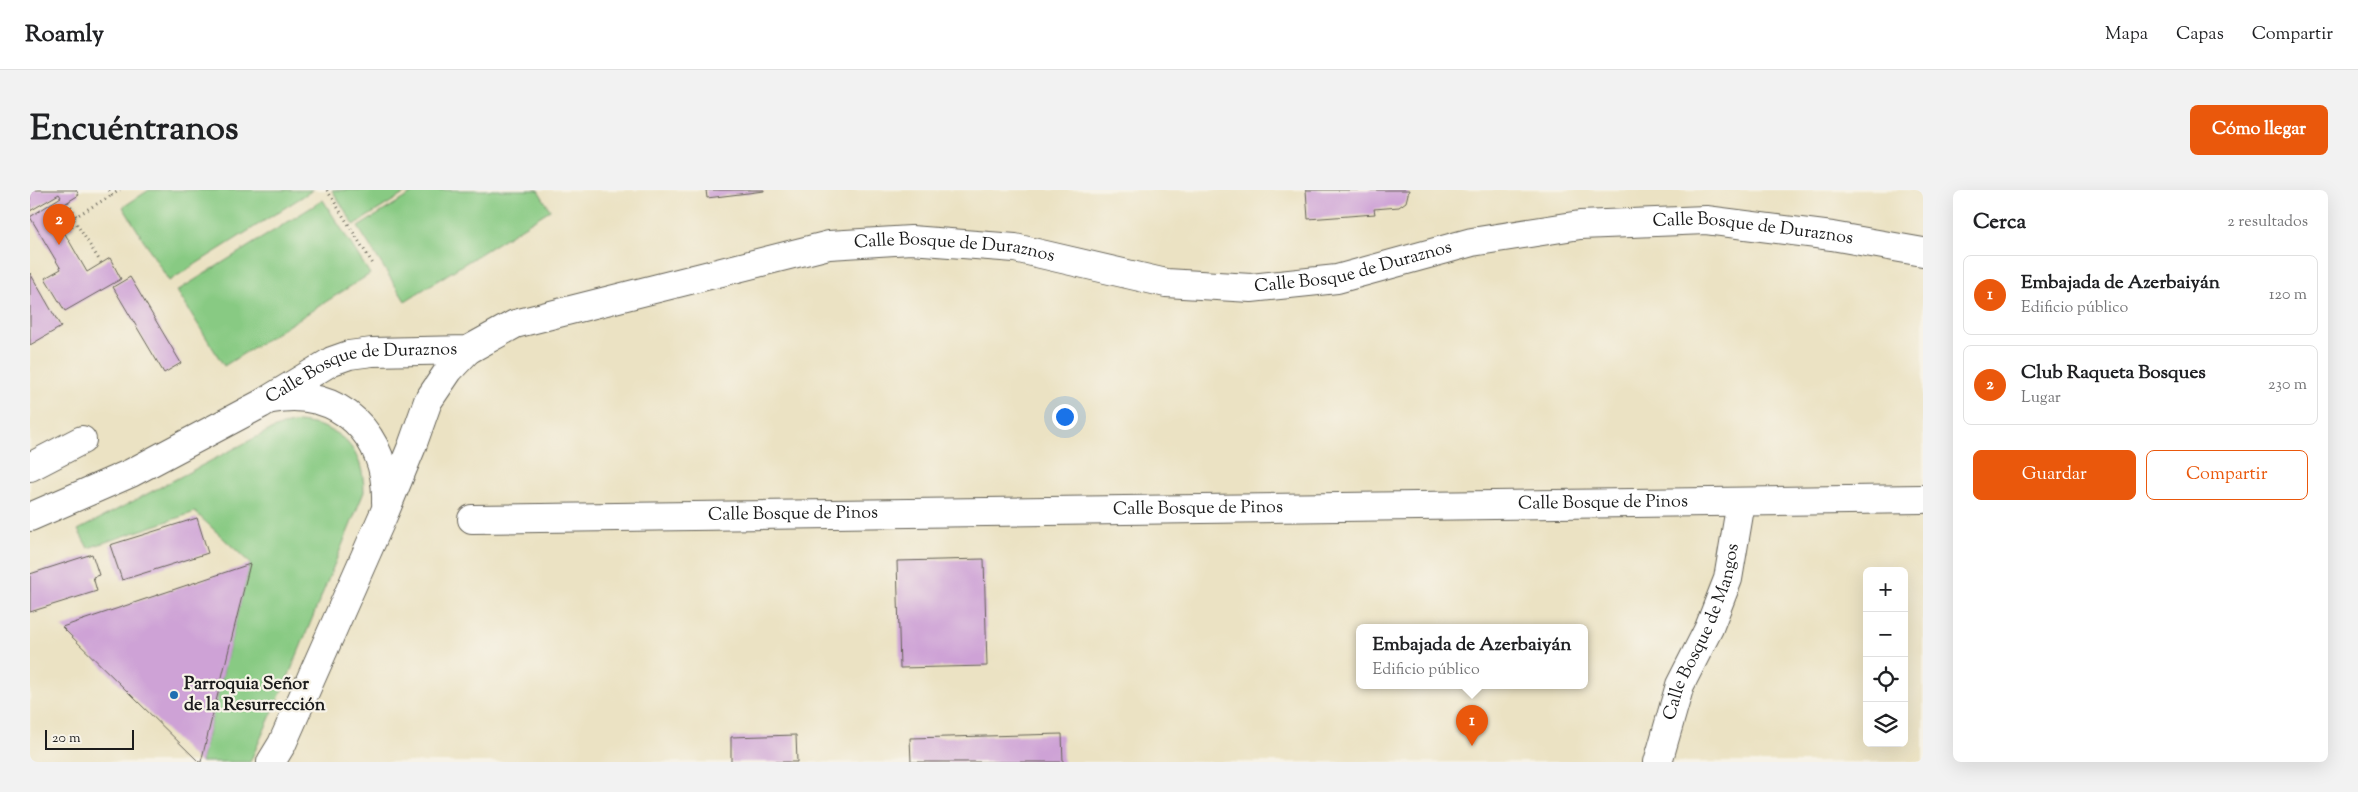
<!DOCTYPE html>
<html lang="es">
<meta charset="utf-8">
<style>
:root{--surface:#fff;--page:#f2f2f2;--text:#202124;--muted:#757577;--line:#e0e0e0;--accent:#ea580c}
body{margin:0;font-family:"Sorts Mill Goudy",serif;background:var(--page);color:var(--text)}
.controls{position:absolute;right:15px;bottom:15px;display:grid;overflow:hidden;border-radius:8px;box-shadow:0 5px 20px #0002}
.controls button{width:45px;height:45px;display:grid;place-items:center;padding:0;border:0;border-bottom:1px solid var(--line);background:var(--surface);color:var(--text);font:25px sans-serif}
.scale{position:absolute;left:15px;bottom:12px;width:89px;box-sizing:border-box;padding-left:5px;border:2px solid #1c1c1c;border-top:0;font-size:14px;line-height:18px;white-space:nowrap;color:#1c1c1c;-webkit-text-stroke:4px #f7f3e8;paint-order:stroke}
.you{position:absolute;left:1034px;top:226px;width:18px;height:18px;margin:-12px;border:4px solid #fff;border-radius:50%;background:#1a73e8;box-shadow:0 0 0 8px #1a73e833}
.badge{display:grid;place-items:center;width:32px;height:32px;border-radius:50%;background:var(--accent);color:#fff;font-size:16px;font-weight:700}
.pin{position:absolute;translate:-50% -41px;filter:drop-shadow(0 1px 2px #0008)}
.pin::after{content:'';position:absolute;top:26px;width:18px;height:15px;background:inherit;clip-path:polygon(0 0,100% 0,50% 100%)}
.popup{position:absolute;left:1326px;top:434px;width:232px;height:65px;box-sizing:border-box;display:grid;place-content:center;border-radius:8px;background:var(--surface);filter:drop-shadow(0 1px 4px #0005);font-size:16px;white-space:nowrap;color:var(--muted)}
.popup b{font-size:19px;color:var(--text)}
.popup::after{content:'';position:absolute;left:50%;top:100%;margin-left:-10px;border:10px solid transparent;border-top-color:var(--surface)}
.list{margin:0;padding:0;list-style:none}
h2{display:flex;justify-content:space-between;align-items:center;height:65px;margin:0;padding:0 20px;font-size:21px}
h2 small{font-size:16px;font-weight:400;color:var(--muted)}
.list li{display:grid;grid-template-columns:32px 1fr auto;gap:15px;align-items:center;box-sizing:border-box;height:80px;margin:0 10px 10px;padding:0 10px;border:1px solid var(--line);border-radius:8px}
.list b{display:block;font-size:19px;white-space:nowrap}
.list p{margin:0;font-size:16px;white-space:nowrap;color:var(--muted)}
.list em{font-size:16px;font-style:normal;color:var(--muted)}
.actions{display:flex;gap:10px;padding:15px 20px}
.actions a{flex:1;padding:11px 0;border:1px solid var(--accent);border-radius:8px;text-align:center;font-size:18px;color:var(--accent)}
.actions .main{background:var(--accent);color:#fff}
.icon{flex:none;width:28px;height:28px;fill:none;stroke:currentColor;stroke-width:2;stroke-linecap:round;stroke-linejoin:round}
.map{position:relative;flex:none;width:1893px;height:572px;overflow:hidden;border-radius:8px}
header{display:flex;align-items:center;gap:30px;box-sizing:border-box;height:70px;padding:0 25px;background:var(--surface);border-bottom:1px solid var(--line)}
header strong{font-size:24px}
nav{display:flex;gap:28px;margin-inline-start:auto;font-size:18px}
.intro{display:flex;align-items:center;justify-content:space-between;box-sizing:border-box;height:120px;padding:0 30px}
h1{margin:0;font-size:35px}
.button{padding:12px 22px;border-radius:8px;background:var(--accent);color:#fff;font-size:18px;font-weight:700}
main{display:flex;gap:30px;padding:0 30px}
aside{flex:1;background:var(--surface);border-radius:8px;box-shadow:0 5px 20px #0002}
.map>svg:first-child{display:block}
.green{fill:#88ca83;stroke:#527350}
.building{fill:#cea2d6}
.lines{fill:none;stroke-linecap:round;stroke-linejoin:round}
.minor-casing{stroke:#646156;stroke-width:30}
.path{stroke:#646156;stroke-width:3;stroke-dasharray:1 4;stroke-linecap:butt}
.minor{stroke:#fff;stroke-width:28}
.poi-dot{fill:#1f6fb2;stroke:#f7f3e8;stroke-width:2}
.labels{text-anchor:middle;dominant-baseline:central;stroke-width:4.5;stroke-linejoin:round;paint-order:stroke}
.street-label{font-size:18px;fill:#1c1c1c;stroke:#f7f3e8}
.poi-label{font-size:18px;font-weight:bold;fill:#1c1c1c;stroke:#f7f3e8;text-anchor:start}
</style>
<header>
<strong>Roamly</strong>
<nav><a>Mapa</a><a>Capas</a><a>Compartir</a></nav>
</header>
<div class="intro"><h1>Encuéntranos</h1><a class="button">Cómo llegar</a></div>
<main>
<div class="map">
<svg width="1893" height="572" viewBox="0 0 1893 572">
<rect width="100%" height="100%" fill="#f7f3e8"/>
<filter id="ink" filterUnits="userSpaceOnUse"><feTurbulence type="fractalNoise" baseFrequency=".02" numOctaves="2"/><feDisplacementMap in="SourceGraphic" scale="10" xChannelSelector="R" yChannelSelector="G"/><feConvolveMatrix kernelMatrix="1 2 1 2 8 2 1 2 1" color-interpolation-filters="sRGB"/></filter>
<filter id="wash" filterUnits="userSpaceOnUse"><feTurbulence type="fractalNoise" baseFrequency=".0096" numOctaves="4" result="noise"/><feDisplacementMap in="SourceGraphic" scale="20" xChannelSelector="R" yChannelSelector="G"/><feGaussianBlur stdDeviation="1.12" result="paint"/><feColorMatrix in="noise" values="0 0 0 0 0 0 0 0 0 0 0 0 0 0 0 0 0 1.4 0 .05"/><feComposite in="paint" operator="in"/></filter>
<g filter="url(#wash)">
<rect width="100%" height="100%" fill="#ebe2c3"/>
<path class="green" d="M119 0H283L139 91 93 17Z
M302 0H380L324 35Z
M387 0H508L520 20 375 111 328 37Z
M293 10 340 84 194 176 147 101Z
M268 232C310 235 334 259 334 302L259 485 220 572H171L220 373 165 322 58 358 48 340 238 241 253 235Z"/>
<g id="blocks">
<path class="building" d="M0 0H46L49 5 31 16 43 37 34 42 57 82 80 68 91 89 35 121 15 88 31 79 0 27 31 7 29 4 0 21Z
M676 0H734V1L677 8Z
M1276 0H1379L1376 12 1369 17 1344 19 1345 24 1278 29Z
M0 83 31 137 0 155Z
M100 87 151 173 134 183 83 97Z
M167 328 178 363 92 390 80 355Z
M62 364 69 385 63 387 67 401 0 422V384Z
M954 369 957 476 870 478 867 371Z
M220 374 171 572H169L32 437Z
M1032 544 1033 572H881L880 548Z
M766 545 767 572H701V547Z"/>
</g>
</g>
<g filter="url(#ink)">
<use href="#blocks" fill-opacity="0" stroke="#646156" stroke-width="1"/>
<g class="lines">
<g class="minor-casing">
<g id="minor">
<path d="M242 209C310 196 358 246 356 312"/>
<path d="M0 277 52 250"/>
<path id="s1" d="M0 327 101 283 231 214 302 171 319 165 342 162 438 160 485 134 799 55 881 50 985 58 1136 93 1221 98 1307 89 1442 52 1550 35 1676 30 1802 46 1893 62"/>
<path id="s2" d="M442 329 1893 309"/>
<path d="M241 572 252 554 356 319 382 256 398 211 419 180 438 160"/>
<path id="s3" d="M1628 572 1650 495 1679 438 1698 389 1711 312"/>
</g>
</g>
<path class="path" d="M79 0 82 5 90 0
M297 0 343 74
M38 12 46 26
M71 73 43 28 82 5"/>
<use href="#minor" class="minor"/>
</g>
</g>
<circle class="poi-dot" cx="144" cy="505" r="5"/>
<g class="labels">
<g class="street-label">
<text stroke="none"><textPath href="#s1" startOffset="1791">Calle Bosque de Duraznos</textPath></text>
<text stroke="none"><textPath href="#s1" startOffset="981">Calle Bosque de Duraznos</textPath></text>
<text stroke="none"><textPath href="#s1" startOffset="1386">Calle Bosque de Duraznos</textPath></text>
<text stroke="none"><textPath href="#s1" startOffset="366">Calle Bosque de Duraznos</textPath></text>
<text stroke="none"><textPath href="#s2" startOffset="1131">Calle Bosque de Pinos</textPath></text>
<text stroke="none"><textPath href="#s2" startOffset="726">Calle Bosque de Pinos</textPath></text>
<text stroke="none"><textPath href="#s2" startOffset="321">Calle Bosque de Pinos</textPath></text>
<text stroke="none"><textPath href="#s3" startOffset="138">Calle Bosque de Mangos</textPath></text>
</g>
<g class="poi-label">
<text x="154" y="495">Parroquia Señor<tspan x="154" dy="21">de la Resurrección</tspan></text>
</g>
</g>
</svg>
<div class="controls">
<button>+</button>
<button>−</button>
<button><svg class="icon" aria-label="locate" viewBox="0 0 24 24"><circle cx="12" cy="12" r="6"/><path d="M12 2v4M12 18v4M2 12h4M18 12h4"/></svg></button>
<button><svg class="icon" aria-label="layers" viewBox="0 0 24 24"><path d="M12 4l9 5-9 5-9-5zM3 14l9 5 9-5"/></svg></button>
</div>
<div class="scale">20 m</div>
<div class="you"></div>
<div class="pin badge" style="left:1442px;top:556px">1</div>
<div class="popup"><b>Embajada de Azerbaiyán</b>Edificio público</div>
<div class="pin badge" style="left:29px;top:55px">2</div>
</div>
<aside>
<h2>Cerca<small>2 resultados</small></h2>
<ul class="list">
<li><span class="badge">1</span><div><b>Embajada de Azerbaiyán</b><p>Edificio público</p></div><em>120 m</em></li>
<li><span class="badge">2</span><div><b>Club Raqueta Bosques</b><p>Lugar</p></div><em>230 m</em></li>
</ul>
<div class="actions"><a class="main">Guardar</a><a>Compartir</a></div>
</aside>
</main>
